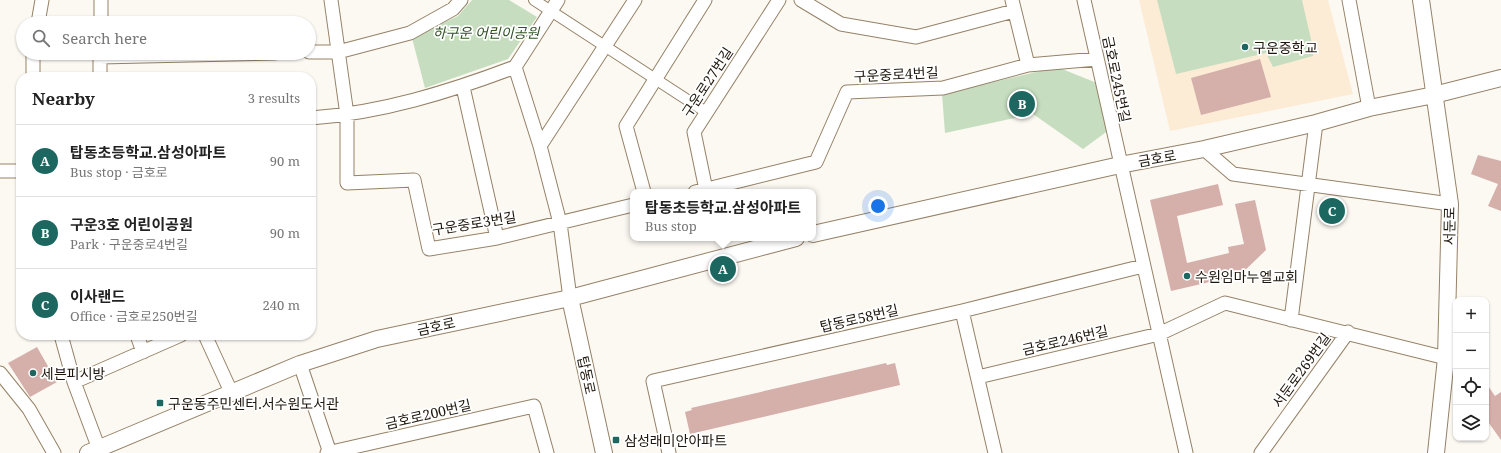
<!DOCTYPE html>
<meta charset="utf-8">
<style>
:root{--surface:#fff;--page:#f6f6f6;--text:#222;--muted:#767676;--line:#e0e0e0;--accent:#1d6761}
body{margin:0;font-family:"Noto Serif","Noto Sans KR",serif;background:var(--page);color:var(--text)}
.controls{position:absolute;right:12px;bottom:12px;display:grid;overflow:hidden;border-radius:8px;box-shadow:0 1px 3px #0004}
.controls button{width:36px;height:36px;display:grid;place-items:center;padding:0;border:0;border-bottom:1px solid var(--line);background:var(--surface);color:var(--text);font:20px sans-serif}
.you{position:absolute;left:878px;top:206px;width:14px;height:14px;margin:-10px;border:3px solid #fff;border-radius:50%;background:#1a73e8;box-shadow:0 0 0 6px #1a73e833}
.badge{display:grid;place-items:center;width:26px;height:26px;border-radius:50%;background:var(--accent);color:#fff;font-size:13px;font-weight:700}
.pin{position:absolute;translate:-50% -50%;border:2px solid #fff;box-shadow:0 1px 4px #0006}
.popup{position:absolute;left:630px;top:189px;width:186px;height:52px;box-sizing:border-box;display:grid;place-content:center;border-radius:8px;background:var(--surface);filter:drop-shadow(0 1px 3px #0005);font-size:13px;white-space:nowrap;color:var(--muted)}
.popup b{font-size:15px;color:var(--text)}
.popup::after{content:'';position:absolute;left:50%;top:100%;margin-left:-8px;border:8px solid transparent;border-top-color:var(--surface)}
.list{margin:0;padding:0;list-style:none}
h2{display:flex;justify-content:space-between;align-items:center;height:52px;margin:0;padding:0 16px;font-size:17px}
h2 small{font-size:13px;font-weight:400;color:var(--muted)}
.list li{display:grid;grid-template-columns:26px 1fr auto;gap:12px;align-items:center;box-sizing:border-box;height:72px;padding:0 16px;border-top:1px solid var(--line)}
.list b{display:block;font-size:15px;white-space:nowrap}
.list p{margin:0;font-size:13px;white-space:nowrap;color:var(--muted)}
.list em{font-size:13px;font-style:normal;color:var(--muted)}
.icon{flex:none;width:22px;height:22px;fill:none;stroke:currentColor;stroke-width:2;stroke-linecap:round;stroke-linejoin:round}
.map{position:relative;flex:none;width:1501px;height:453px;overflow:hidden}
.search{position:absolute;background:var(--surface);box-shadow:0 1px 3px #0004;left:16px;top:16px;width:300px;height:44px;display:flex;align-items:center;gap:10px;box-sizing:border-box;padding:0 14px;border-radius:22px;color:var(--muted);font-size:15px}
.panel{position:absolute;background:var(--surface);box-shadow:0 1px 3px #0004;left:16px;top:72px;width:300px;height:268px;border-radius:16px}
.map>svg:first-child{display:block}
.built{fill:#fcecd6}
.green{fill:#c6debf}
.building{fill:#d5afaa}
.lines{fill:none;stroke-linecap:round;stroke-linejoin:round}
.pedestrian-casing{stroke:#958267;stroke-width:12}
.minor-casing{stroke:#958267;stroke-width:15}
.tertiary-casing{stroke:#958267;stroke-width:18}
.pedestrian{stroke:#fff;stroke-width:10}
.minor{stroke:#fff;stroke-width:13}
.tertiary{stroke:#fff;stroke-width:16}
.poi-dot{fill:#1d6761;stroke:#fff;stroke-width:1.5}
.labels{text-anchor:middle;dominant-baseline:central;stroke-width:3.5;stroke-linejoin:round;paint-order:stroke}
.park-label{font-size:14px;font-style:italic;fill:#305124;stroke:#fff}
.poi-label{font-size:14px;fill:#1e160c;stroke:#fff;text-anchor:start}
.street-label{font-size:14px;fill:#1e160c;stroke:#fff}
</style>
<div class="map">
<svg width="1501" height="453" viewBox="0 0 1501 453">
<rect width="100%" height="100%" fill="#fcf8f2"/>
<path class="built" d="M1139 0H1328L1353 94 1170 131Z"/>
<path class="green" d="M472 0H509L537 17 508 59 425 88 412 38 458 16Z
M1157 0H1302L1313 48V56L1273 67 1266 53 1176 74Z
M1057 67 1097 83 1109 130 1083 149 1033 114 945 133 942 94Z"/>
<path class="building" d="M1260 59 1271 97 1201 115 1191 78Z
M1478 155 1501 161V211L1488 206 1498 184 1471 174Z
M1218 184 1223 205 1177 216 1187 263 1229 253 1228 247 1244 244 1235 204 1255 200 1266 250 1240 275 1171 291 1150 200Z
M37 347 57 382 30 397 8 363Z
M886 363 887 365 895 363 900 385 690 434 685 412 692 410 691 408Z
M1486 383 1495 396 1501 392V440L1486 419Z"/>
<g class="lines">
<g class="pedestrian-casing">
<path id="pedestrian" d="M534 0 706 112"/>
</g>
<g class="minor-casing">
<path id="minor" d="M331 0 347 115V183L414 180 429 249 497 238 633 205
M558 0 515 67 540 146 560 223 570 298
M801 0 841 24 916 37 1014 11
M1012 0 1028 65
M1084 0 1186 453
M1349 0 1369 108
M38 23 42 0
M101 23V0
M309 52H338L410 33 453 9 461 0
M33 53V77
M100 57 275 53
M100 77V53
M463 87 497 238
M311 118C381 113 449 92 515 67
M540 146 635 0
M1204 149 1233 174 1450 204
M0 171H21
M706 190 694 132 779 0
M644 192 626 126 705 0
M695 192 816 162 847 92 943 88 1028 65 1097 59
M962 311 995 453
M1291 320 1316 123
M61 335 74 382 99 449
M137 335 143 352
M205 335 232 394
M300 364 330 453
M0 373 29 409 54 453
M978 377 1159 334 1225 303 1446 358
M74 382 181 335
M327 453 534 406 547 453
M669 453 653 381 962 311 1143 266
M1261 453 1348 332"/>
</g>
<g class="tertiary-casing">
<path id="tertiary" d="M1421 0 1450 204 1446 358 1436 453
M813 234 1120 165 1204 149 1316 123 1369 108 1434 95 1501 78
M570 298 604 453
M88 453 300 364 377 339 570 298 796 238"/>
</g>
<use href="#pedestrian" class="pedestrian"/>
<use href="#minor" class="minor"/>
<use href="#tertiary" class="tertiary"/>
</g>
<g class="poi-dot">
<circle cx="1245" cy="47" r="4"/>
<circle cx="1187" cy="276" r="4"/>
<circle cx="33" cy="373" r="4"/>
<rect x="156" y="399" width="8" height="8" rx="2"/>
<rect x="612" y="436" width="8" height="8" rx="2"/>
</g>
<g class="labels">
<g class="park-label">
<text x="486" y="32">하구운 어린이공원</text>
</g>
<g class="poi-label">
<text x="1253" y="47">구운중학교</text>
<text x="1195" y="276">수원임마누엘교회</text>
<text x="41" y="373">세븐피시방</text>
<text x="168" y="403">구운동주민센터.서수원도서관</text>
<text x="624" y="440">삼성래미안아파트</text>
</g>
<g class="street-label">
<text transform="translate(896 74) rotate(-3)">구운중로4번길</text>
<text transform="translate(1117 79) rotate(78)">금호로245번길</text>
<text transform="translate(707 82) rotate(-57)">구운로27번길</text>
<text transform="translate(1157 158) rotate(-10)">금호로</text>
<text transform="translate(474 223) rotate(-9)">구운중로3번길</text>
<text transform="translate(1449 226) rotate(-89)">서둔로</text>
<text transform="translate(859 318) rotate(-13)">탑동로58번길</text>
<text transform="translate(436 326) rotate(-12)">금호로</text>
<text transform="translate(1065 340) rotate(-13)">금호로246번길</text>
<text transform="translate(1301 370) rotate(-54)">서둔로269번길</text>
<text transform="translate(587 375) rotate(78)">탑동로</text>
<text transform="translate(428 414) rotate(-13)">금호로200번길</text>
</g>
</g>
</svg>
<div class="controls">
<button>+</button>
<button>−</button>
<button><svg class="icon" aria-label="locate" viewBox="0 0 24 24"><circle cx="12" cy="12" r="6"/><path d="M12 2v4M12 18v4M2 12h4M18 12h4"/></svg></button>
<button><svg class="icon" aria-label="layers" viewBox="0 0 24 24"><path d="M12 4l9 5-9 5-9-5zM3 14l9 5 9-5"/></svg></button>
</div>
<div class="you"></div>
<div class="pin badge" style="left:723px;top:269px">A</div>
<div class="popup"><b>탑동초등학교.삼성아파트</b>Bus stop</div>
<div class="pin badge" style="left:1022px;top:104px">B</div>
<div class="pin badge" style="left:1332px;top:211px">C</div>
<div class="search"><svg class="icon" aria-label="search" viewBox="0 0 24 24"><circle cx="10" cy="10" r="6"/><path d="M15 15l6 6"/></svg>Search here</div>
<section class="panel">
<h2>Nearby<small>3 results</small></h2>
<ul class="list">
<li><span class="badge">A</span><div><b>탑동초등학교.삼성아파트</b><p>Bus stop · 금호로</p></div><em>90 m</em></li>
<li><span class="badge">B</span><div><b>구운3호 어린이공원</b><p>Park · 구운중로4번길</p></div><em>90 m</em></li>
<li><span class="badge">C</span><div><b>이사랜드</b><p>Office · 금호로250번길</p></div><em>240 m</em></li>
</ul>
</section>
</div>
